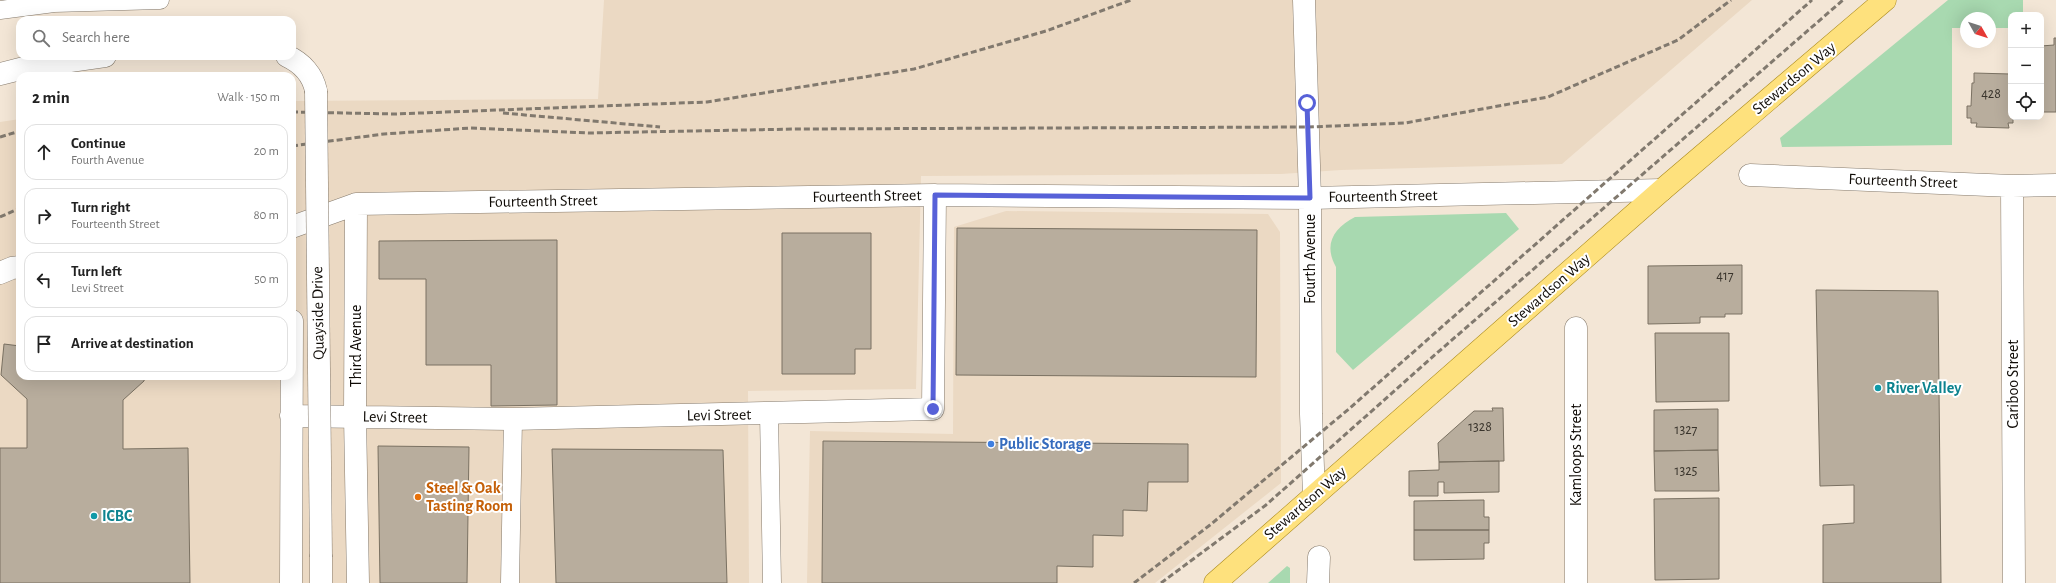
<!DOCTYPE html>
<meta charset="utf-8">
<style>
:root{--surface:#fff;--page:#f2f2f2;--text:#222;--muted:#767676;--line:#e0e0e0}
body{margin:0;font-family:"Alegreya Sans",sans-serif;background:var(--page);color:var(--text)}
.controls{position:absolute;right:12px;top:12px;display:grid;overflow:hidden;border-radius:8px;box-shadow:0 4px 16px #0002}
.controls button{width:36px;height:36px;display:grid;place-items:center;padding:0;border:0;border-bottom:1px solid var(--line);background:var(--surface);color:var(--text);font:20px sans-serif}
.compass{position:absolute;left:1960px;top:12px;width:36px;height:36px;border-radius:50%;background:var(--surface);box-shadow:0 4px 16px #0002;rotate:129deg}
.stop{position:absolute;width:12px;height:12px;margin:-9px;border:3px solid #5761d8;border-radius:50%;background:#fff}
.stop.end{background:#5761d8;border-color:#fff;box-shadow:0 1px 4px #0008}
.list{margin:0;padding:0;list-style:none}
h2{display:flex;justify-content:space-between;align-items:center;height:52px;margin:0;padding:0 16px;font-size:17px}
h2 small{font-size:13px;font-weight:400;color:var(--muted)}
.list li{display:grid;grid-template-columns:26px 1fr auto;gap:12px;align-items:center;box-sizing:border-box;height:56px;margin:0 8px 8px;padding:0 8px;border:1px solid var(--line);border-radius:12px}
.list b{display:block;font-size:15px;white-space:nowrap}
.list p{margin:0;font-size:13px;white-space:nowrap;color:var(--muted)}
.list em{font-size:13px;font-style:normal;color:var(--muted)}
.icon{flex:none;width:22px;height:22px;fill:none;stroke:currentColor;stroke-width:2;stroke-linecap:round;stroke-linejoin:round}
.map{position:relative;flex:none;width:2056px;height:583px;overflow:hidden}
.search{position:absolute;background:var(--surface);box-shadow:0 4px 16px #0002;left:16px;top:16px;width:280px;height:44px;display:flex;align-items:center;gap:10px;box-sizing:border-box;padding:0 14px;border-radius:12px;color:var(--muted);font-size:15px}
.panel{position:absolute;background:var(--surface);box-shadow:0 4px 16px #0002;left:16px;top:72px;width:280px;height:308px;border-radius:12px}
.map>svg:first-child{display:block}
.built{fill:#ebd9c3}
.green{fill:#a8d9b0}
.building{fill:#b8ad9d;stroke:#7a7162}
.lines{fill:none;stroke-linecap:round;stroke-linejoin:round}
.service-casing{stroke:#867b6d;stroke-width:19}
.minor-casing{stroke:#867b6d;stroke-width:23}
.tertiary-casing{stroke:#867b6d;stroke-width:23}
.primary-casing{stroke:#aa891b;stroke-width:23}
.service{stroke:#fff;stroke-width:18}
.minor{stroke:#fff;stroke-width:22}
.tertiary{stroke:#fff;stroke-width:22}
.primary{stroke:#fee17d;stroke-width:22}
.rail{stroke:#81796e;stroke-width:3;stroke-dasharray:6 3;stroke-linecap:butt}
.tertiary-bridge-casing{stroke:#867b6d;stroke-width:23;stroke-linecap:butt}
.tertiary-bridge{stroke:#fff;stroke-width:22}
.route{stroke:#5761d8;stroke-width:5}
.culture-dot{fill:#0f9aa8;stroke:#fff;stroke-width:1.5}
.shop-dot{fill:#3f7fe0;stroke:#fff;stroke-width:1.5}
.food-dot{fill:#e8710a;stroke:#fff;stroke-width:1.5}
.labels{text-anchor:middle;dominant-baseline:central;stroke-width:4;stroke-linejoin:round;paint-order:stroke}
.number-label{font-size:14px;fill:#39342c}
.street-label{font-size:16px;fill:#0f0b06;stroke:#fff}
.culture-label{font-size:16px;font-weight:bold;fill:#0d838f;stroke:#fff;text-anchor:start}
.shop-label{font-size:16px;font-weight:bold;fill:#366cbe;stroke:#fff;text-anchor:start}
.food-label{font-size:16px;font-weight:bold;fill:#c56008;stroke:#fff;text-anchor:start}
</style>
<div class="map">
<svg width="2056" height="583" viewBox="0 0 2056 583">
<rect width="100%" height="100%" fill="#f3e6d6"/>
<path class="built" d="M604 0H1752L1562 164 1341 170 1281 174 921 176 916 389 748 391 749 583H0V122L20 119V376H292V101L598 99Z
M1006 211 1268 214 1280 232 1281 483 1155 583H807L810 431 953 434 954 227Z"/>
<path class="green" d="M1948 0H2023V15H2011V28H1990V18H1966V28H1952V145L1782 147 1780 138Z
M1506 213 1519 229 1353 370 1336 352V267C1323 244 1334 228 1355 217Z
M1287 566 1290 568V583H1268Z"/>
<path class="building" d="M2054 38H2056V112H2041V46L2054 45Z
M1974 73 2010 74 2011 117H2013V123H2008L2009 128 1976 127 1977 123H1971V118H1967V106H1971L1972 83H1974Z
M957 228 1257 230 1256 377 956 375Z
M782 233H871V349H855V374H782Z
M557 240V405L491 406V365H426V279H379V241Z
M1742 265V314H1725V317H1700V323L1648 324V266Z
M1816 290 1938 291 1941 583H1823V525L1854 523V485L1820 486Z
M1655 333H1729V401L1656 402Z
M4 344 20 346V376H145L144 381 123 400V449L188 448 190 583H0V448H27V399L1 375Z
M1492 408H1503L1504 461 1439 462 1438 443 1474 411H1493Z
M1718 409V450L1654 451V410Z
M823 441 1188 444V482H1148L1147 511 1123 510V536L1093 535V567L1057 566V583H822Z
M378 446 469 447 467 583H380Z
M552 449 723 450 727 583H556Z
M1718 450 1719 491H1655L1654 451Z
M1499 461V492L1444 493V482H1438V496H1409V471L1439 470V462Z
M1719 498V579L1655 580 1654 499Z
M1484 500V517H1489V530H1414V501Z
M1414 530H1489V543H1484V559L1414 560Z"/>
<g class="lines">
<g class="service-casing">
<path id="service" d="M0 10 54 3 160 0
M769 413 772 583
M510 583 513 419"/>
</g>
<g class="minor-casing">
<path id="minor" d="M1304 0 1310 198 1311 414 1314 495
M1750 175 2012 186 2056 185
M2012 186 2014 583
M356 204 355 416 358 583
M292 227 356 204 935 195 1310 198 1662 190
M0 273 12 268 20 267
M1576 328V583
M291 416 513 419 933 409 935 195
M291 583 292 321
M1318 583 1319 557"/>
</g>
<g class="tertiary-casing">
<path id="tertiary" d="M287 56C302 63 313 75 316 91
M0 74 28 67 105 56
M321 557V583"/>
</g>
<g class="primary-casing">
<path id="primary" d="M1215 583 1662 190 1885 0"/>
</g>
<use href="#service" class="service"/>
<use href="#minor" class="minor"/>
<use href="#tertiary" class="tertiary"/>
<use href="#primary" class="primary"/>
<path class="rail" d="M292 112 395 114 707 102 914 69 1046 31 1131 0
M503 113 660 127
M0 137 20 131
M292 146 384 134 471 128 588 133 797 129 1308 127 1405 123 1548 97 1678 40 1731 0
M0 217 20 208
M1134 583 1210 525 1350 408 1812 0
M1161 583 1266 505 1437 353 1843 0"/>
<g class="tertiary-bridge-casing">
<path id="tertiary-bridge" d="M316 91 321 557"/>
</g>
<use href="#tertiary-bridge" class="tertiary-bridge"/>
</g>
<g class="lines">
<path class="route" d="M933 409 935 195 1310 198 1307 103"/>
</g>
<g class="culture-dot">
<circle cx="1878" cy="388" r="4"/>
<circle cx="94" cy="516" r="4"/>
</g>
<circle class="shop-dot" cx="991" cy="444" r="4"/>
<circle class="food-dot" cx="418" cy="497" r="4"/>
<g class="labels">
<g class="number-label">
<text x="1991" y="94">428</text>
<text x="1725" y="276">417</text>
<text x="1480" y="427">1328</text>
<text x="1686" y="430">1327</text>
<text x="1686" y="471">1325</text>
</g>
<g class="street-label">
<text transform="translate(1794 78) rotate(-40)">Stewardson Way</text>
<text transform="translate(1903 181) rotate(2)">Fourteenth Street</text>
<text transform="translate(867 196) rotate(-1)">Fourteenth Street</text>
<text transform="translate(1383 196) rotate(-1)">Fourteenth Street</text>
<text transform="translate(543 201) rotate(-1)">Fourteenth Street</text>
<text transform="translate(1310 259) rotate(-90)">Fourth Avenue</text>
<text transform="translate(1549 290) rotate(-41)">Stewardson Way</text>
<text transform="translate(318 313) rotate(-91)">Quayside Drive</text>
<text transform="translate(356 346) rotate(-90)">Third Avenue</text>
<text transform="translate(2013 384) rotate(-90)">Cariboo Street</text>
<text transform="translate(719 415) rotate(-1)">Levi Street</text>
<text transform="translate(395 417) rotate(1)">Levi Street</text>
<text transform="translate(1576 455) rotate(-90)">Kamloops Street</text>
<text transform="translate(1305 503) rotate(-41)">Stewardson Way</text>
</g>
<g class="culture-label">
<text x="1886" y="388">River Valley</text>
<text x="102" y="516">ICBC</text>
</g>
<g class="shop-label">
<text x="999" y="444">Public Storage</text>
</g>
<g class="food-label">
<text x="426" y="488">Steel &amp; Oak<tspan x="426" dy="18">Tasting Room</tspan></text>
</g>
</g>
</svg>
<div class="controls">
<button>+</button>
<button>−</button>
<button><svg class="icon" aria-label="locate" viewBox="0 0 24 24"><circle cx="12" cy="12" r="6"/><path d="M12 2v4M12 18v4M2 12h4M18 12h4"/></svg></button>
</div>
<svg class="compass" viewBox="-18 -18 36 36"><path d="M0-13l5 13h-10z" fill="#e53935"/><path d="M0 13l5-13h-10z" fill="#767676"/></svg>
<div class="stop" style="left:1307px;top:103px"></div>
<div class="stop end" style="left:933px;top:409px"></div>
<div class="search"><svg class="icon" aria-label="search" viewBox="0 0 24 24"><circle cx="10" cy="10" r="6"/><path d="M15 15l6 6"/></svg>Search here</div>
<section class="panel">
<h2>2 min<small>Walk · 150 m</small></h2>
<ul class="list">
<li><svg class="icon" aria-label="ahead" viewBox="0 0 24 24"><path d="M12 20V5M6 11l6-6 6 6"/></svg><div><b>Continue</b><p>Fourth Avenue</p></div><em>20 m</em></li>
<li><svg class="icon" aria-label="right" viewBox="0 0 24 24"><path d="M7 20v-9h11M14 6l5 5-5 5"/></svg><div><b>Turn right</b><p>Fourteenth Street</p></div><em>80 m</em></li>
<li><svg class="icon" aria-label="left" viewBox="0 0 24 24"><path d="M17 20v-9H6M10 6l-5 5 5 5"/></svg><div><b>Turn left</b><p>Levi Street</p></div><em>50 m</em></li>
<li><svg class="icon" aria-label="arrive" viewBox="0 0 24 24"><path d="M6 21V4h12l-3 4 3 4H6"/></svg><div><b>Arrive at destination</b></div></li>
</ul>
</section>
</div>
